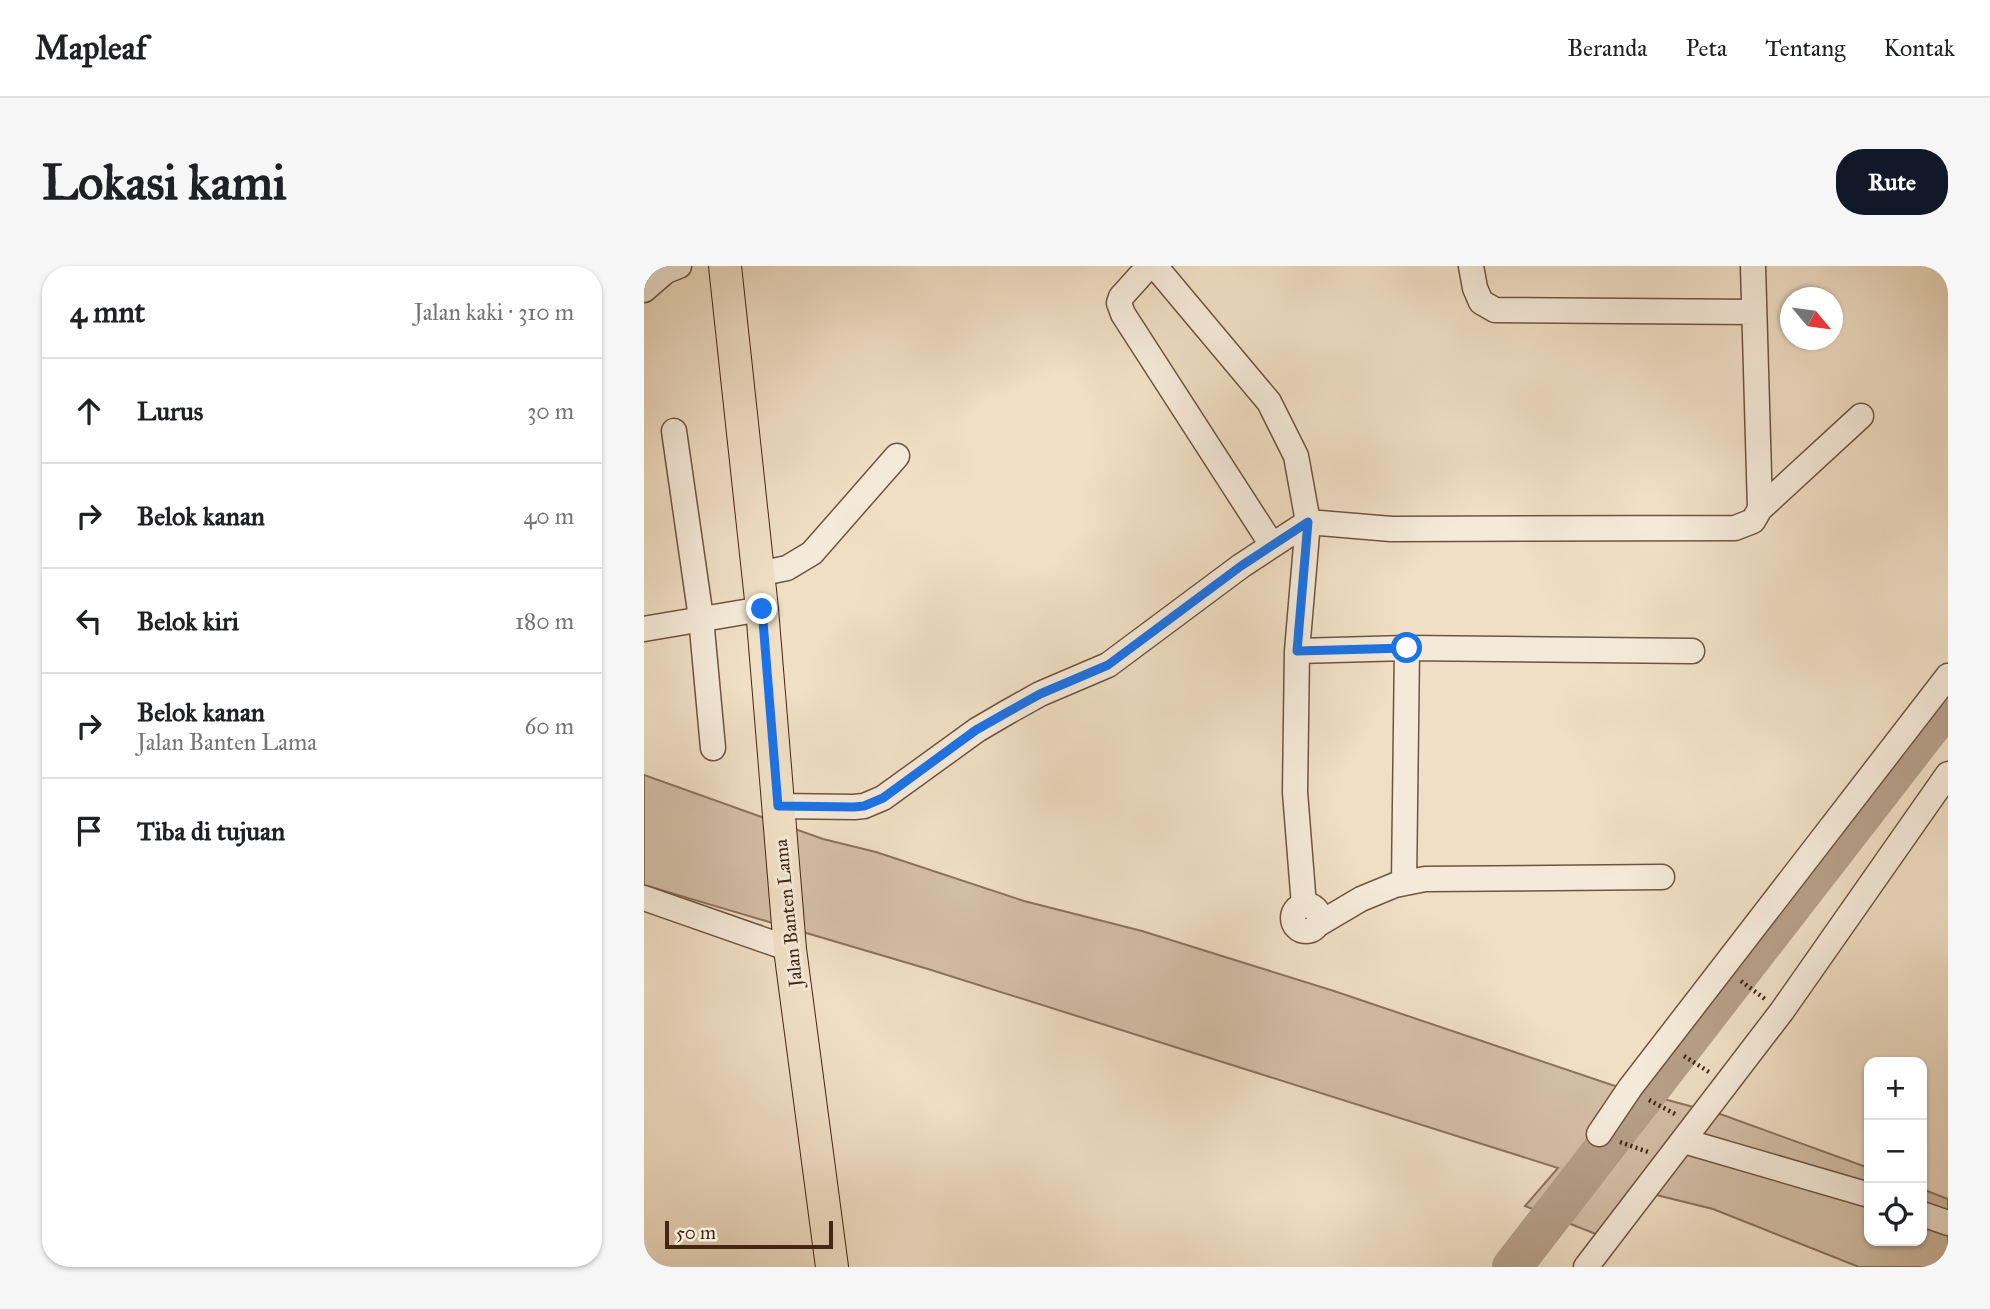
<!DOCTYPE html>
<html lang="id">
<meta charset="utf-8">
<style>
:root{--surface:#fff;--page:#f6f6f6;--text:#202124;--muted:#757577;--line:#e0e0e0;--accent:#111827}
body{margin:0;font-family:"IM FELL Great Primer",serif;background:var(--page);color:var(--text)}
.controls{position:absolute;right:21px;bottom:21px;display:grid;overflow:hidden;border-radius:14px;box-shadow:0 2px 5px #0004}
.controls button{width:63px;height:63px;display:grid;place-items:center;padding:0;border:0;border-bottom:2px solid var(--line);background:var(--surface);color:var(--text);font:35px sans-serif}
.compass{position:absolute;left:1136px;top:21px;width:63px;height:63px;border-radius:50%;background:var(--surface);box-shadow:0 2px 5px #0004;rotate:119deg}
.scale{position:absolute;left:21px;bottom:18px;width:168px;box-sizing:border-box;padding-left:7px;border:4px solid #452514;border-top:0;font-size:19px;line-height:24px;white-space:nowrap;color:#452514;-webkit-text-stroke:5px #f5ead9;paint-order:stroke}
.stop{position:absolute;width:21px;height:21px;margin:-16px;border:5px solid #1a73e8;border-radius:50%;background:#fff}
.stop.end{background:#1a73e8;border-color:#fff;box-shadow:0 2px 7px #0008}
.list{margin:0;padding:0;list-style:none}
h2{display:flex;justify-content:space-between;align-items:center;height:91px;margin:0;padding:0 28px;font-size:30px}
h2 small{font-size:23px;font-weight:400;color:var(--muted)}
.list li{display:grid;grid-template-columns:46px 1fr auto;gap:21px;align-items:center;box-sizing:border-box;height:105px;padding:0 28px;border-top:2px solid var(--line)}
.list b{display:block;font-size:26px;white-space:nowrap}
.list p{margin:0;font-size:23px;white-space:nowrap;color:var(--muted)}
.list em{font-size:23px;font-style:normal;color:var(--muted)}
.icon{flex:none;width:38px;height:38px;fill:none;stroke:currentColor;stroke-width:2;stroke-linecap:round;stroke-linejoin:round}
.map{position:relative;flex:none;width:1304px;height:1001px;overflow:hidden;border-radius:28px}
header{display:flex;align-items:center;gap:42px;box-sizing:border-box;height:98px;padding:0 35px;background:var(--surface);border-bottom:2px solid var(--line)}
header strong{font-size:33px}
nav{display:flex;gap:38px;margin-inline-start:auto;font-size:24px}
.intro{display:flex;align-items:center;justify-content:space-between;box-sizing:border-box;height:168px;padding:0 42px}
h1{margin:0;font-size:49px}
.button{padding:18px 32px;border-radius:28px;background:var(--accent);color:#fff;font-size:24px;font-weight:700}
main{display:flex;gap:42px;padding:0 42px}
aside{flex:1;background:var(--surface);border-radius:28px;box-shadow:0 2px 5px #0004}
.map>svg:first-child{display:block}
.green{fill:#d3bfa7;stroke:#8c725e;stroke-width:2}
.lines{fill:none;stroke-linecap:round;stroke-linejoin:round}
.river{stroke:#b6a089;stroke-width:40}
.minor-casing{stroke:#705440;stroke-width:27}
.major-casing{stroke:#452514;stroke-width:34}
.path{stroke:#452514;stroke-width:4.5;stroke-dasharray:2 3.5;stroke-linecap:butt}
.minor{stroke:#f5ead9;stroke-width:24}
.major{stroke:#f0dfc5;stroke-width:32}
.route{stroke:#1a73e8;stroke-width:9}
.labels{text-anchor:middle;dominant-baseline:central;stroke-width:6;stroke-linejoin:round;paint-order:stroke}
.street-label{font-size:19px;fill:#452514;stroke:#f5ead9}
</style>
<header>
<strong>Mapleaf</strong>
<nav><a>Beranda</a><a>Peta</a><a>Tentang</a><a>Kontak</a></nav>
</header>
<div class="intro"><h1>Lokasi kami</h1><a class="button">Rute</a></div>
<main>
<aside>
<h2>4 mnt<small>Jalan kaki · 310 m</small></h2>
<ul class="list">
<li><svg class="icon" aria-label="ahead" viewBox="0 0 24 24"><path d="M12 20V5M6 11l6-6 6 6"/></svg><div><b>Lurus</b></div><em>30 m</em></li>
<li><svg class="icon" aria-label="right" viewBox="0 0 24 24"><path d="M7 20v-9h11M14 6l5 5-5 5"/></svg><div><b>Belok kanan</b></div><em>40 m</em></li>
<li><svg class="icon" aria-label="left" viewBox="0 0 24 24"><path d="M17 20v-9H6M10 6l-5 5 5 5"/></svg><div><b>Belok kiri</b></div><em>180 m</em></li>
<li><svg class="icon" aria-label="right" viewBox="0 0 24 24"><path d="M7 20v-9h11M14 6l5 5-5 5"/></svg><div><b>Belok kanan</b><p>Jalan Banten Lama</p></div><em>60 m</em></li>
<li><svg class="icon" aria-label="arrive" viewBox="0 0 24 24"><path d="M6 21V4h12l-3 4 3 4H6"/></svg><div><b>Tiba di tujuan</b></div></li>
</ul>
</aside>
<div class="map">
<svg width="1304" height="1001" viewBox="0 0 1304 1001">
<rect width="100%" height="100%" fill="#f0dfc5"/>
<filter id="stains"><feTurbulence type="fractalNoise" baseFrequency=".00286" numOctaves="4"/><feColorMatrix values="0 0 0 0 .2 0 0 0 0 .09 0 0 0 0 .02 0 0 0 .5 -.17"/></filter>
<radialGradient id="worn" r=".72"><stop offset=".6" stop-color="#630" stop-opacity="0"/><stop offset="1" stop-color="#630" stop-opacity=".3"/></radialGradient>
<path class="green" d="M0 509 179 573 232 586 380 635 498 665 690 725 968 819 1079 849 1225 902V975H1278V923L1304 933V1001H1215L1069 943 1004 927 972 976 881 940 914 902 284 703 0 619Z"/>
<g class="lines">
<path class="river" d="M868 1001 1304 438"/>
<g class="minor-casing">
<path id="minor" d="M505 0 477 31 475 37 479 48 628 279
M511 0 625 136 652 190 664 256 747 263 1091 262 1109 255 1116 243 1217 150
M827 0 831 22 837 36 851 44 1110 46
M1109 0 1116 243
M0 24 22 5 35 0
M30 165 57 352 69 482
M114 308 143 302 168 287 253 190
M0 363 118 343
M763 382 1048 385
M653 385 763 382 760 617
M134 540 210 541 220 540 239 532 333 464 362 447 396 428 464 399 597 300 664 256
M0 632 146 683
M649 652a13 13 0 1 1 26 0a13 13 0 1 1-26 0Z
M660 640 651 526 653 385 664 256
M673 659 717 633 751 619 781 613 1018 611
M955 868 986 822 1304 410
M1040 875 1225 929
M1278 948 1304 957
M942 1001 1138 745 1304 508"/>
</g>
<g class="major-casing">
<path id="major" d="M81 0 118 343 146 683 188 1001"/>
</g>
<path class="path" d="M1097 715 1121 733
M1040 790 1065 806
M1005 834 1031 848
M976 876 1004 886"/>
<use href="#minor" class="minor"/>
<use href="#major" class="major"/>
</g>
<g class="lines">
<path class="route" d="M118 343 134 540 210 541 220 540 239 532 332 464 362 447 396 428 464 399 597 300 664 256 653 385 763 382"/>
</g>
<g class="labels">
<g class="street-label">
<text transform="translate(144 647) rotate(-96)">Jalan Banten Lama</text>
</g>
</g>
<rect width="100%" height="100%" filter="url(#stains)"/>
<rect width="100%" height="100%" fill="url(#worn)"/>
</svg>
<div class="controls">
<button>+</button>
<button>−</button>
<button><svg class="icon" aria-label="locate" viewBox="0 0 24 24"><circle cx="12" cy="12" r="6"/><path d="M12 2v4M12 18v4M2 12h4M18 12h4"/></svg></button>
</div>
<svg class="compass" viewBox="-18 -18 36 36"><path d="M0-13l5 13h-10z" fill="#e53935"/><path d="M0 13l5-13h-10z" fill="#757577"/></svg>
<div class="scale">50 m</div>
<div class="stop" style="left:763px;top:382px"></div>
<div class="stop end" style="left:118px;top:343px"></div>
</div>
</main>
